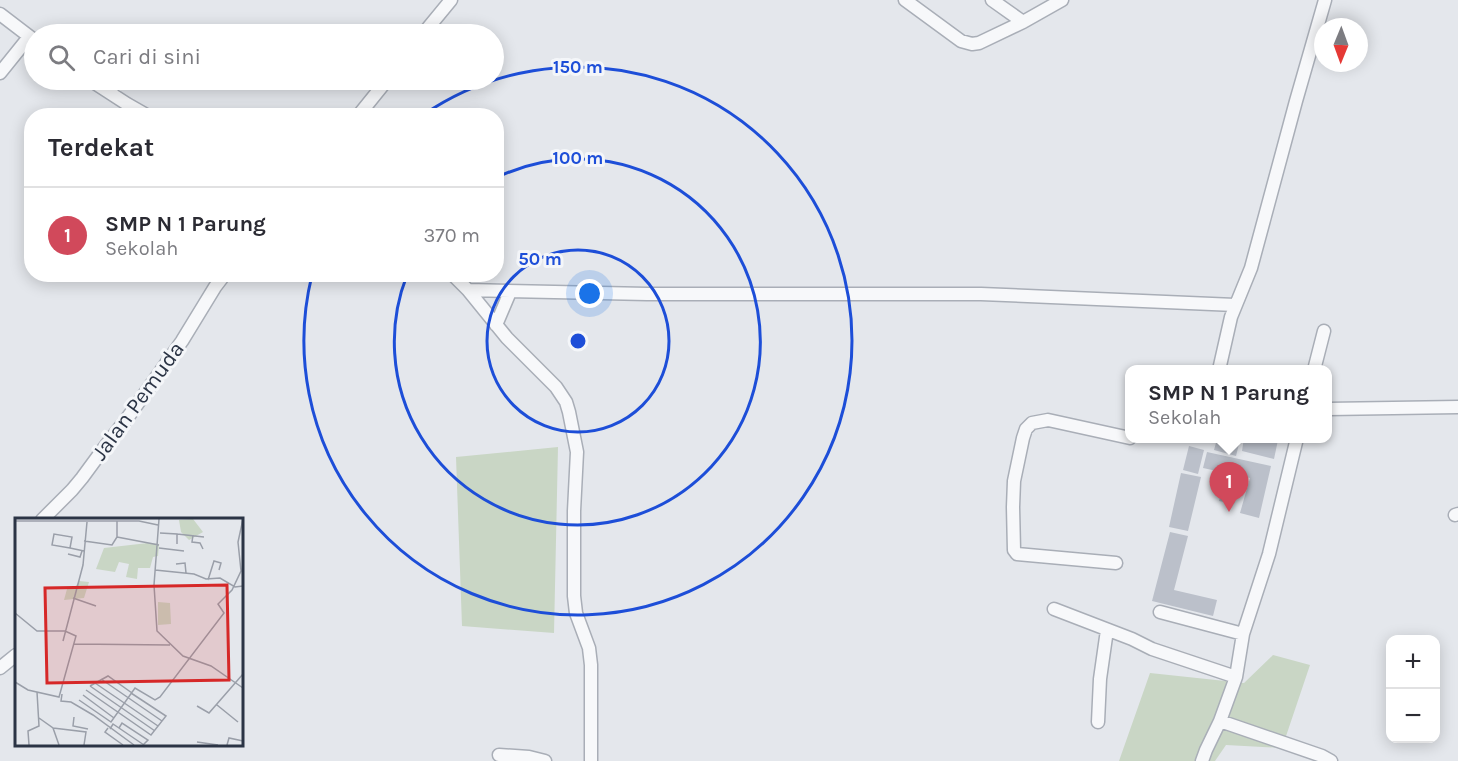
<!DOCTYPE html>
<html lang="id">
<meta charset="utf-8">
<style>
:root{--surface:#fff;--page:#f2f2f3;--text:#2b2b33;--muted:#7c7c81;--line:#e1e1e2;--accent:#d1495b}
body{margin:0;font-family:Karla,sans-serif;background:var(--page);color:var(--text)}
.controls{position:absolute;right:18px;bottom:18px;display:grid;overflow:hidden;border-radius:12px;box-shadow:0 3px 15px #0003}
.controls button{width:54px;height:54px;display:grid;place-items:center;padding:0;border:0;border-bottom:2px solid var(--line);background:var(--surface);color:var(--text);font:30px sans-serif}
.compass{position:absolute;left:1314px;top:18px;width:54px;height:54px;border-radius:50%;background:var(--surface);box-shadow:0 3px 15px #0003;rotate:181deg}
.you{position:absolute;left:590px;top:294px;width:21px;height:21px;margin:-15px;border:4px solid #fff;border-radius:50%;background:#1a73e8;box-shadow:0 0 0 9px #1a73e833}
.badge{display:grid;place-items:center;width:39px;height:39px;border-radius:50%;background:var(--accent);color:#fff;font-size:20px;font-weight:700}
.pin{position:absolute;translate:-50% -50px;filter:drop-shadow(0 2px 3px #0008)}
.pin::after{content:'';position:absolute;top:32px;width:21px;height:18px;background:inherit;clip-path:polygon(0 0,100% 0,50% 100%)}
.popup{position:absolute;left:1125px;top:365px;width:207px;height:78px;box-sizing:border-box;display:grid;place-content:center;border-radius:12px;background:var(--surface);filter:drop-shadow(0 2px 4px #0005);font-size:20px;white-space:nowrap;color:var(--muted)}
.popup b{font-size:22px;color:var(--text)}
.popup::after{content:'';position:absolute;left:50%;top:100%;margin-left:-12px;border:12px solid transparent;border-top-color:var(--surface)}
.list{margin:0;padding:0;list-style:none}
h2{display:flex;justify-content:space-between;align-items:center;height:78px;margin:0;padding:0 24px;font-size:26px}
h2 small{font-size:20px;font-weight:400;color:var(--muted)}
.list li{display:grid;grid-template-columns:39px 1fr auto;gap:18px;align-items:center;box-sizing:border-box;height:96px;padding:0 24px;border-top:2px solid var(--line)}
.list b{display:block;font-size:22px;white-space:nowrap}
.list p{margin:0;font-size:20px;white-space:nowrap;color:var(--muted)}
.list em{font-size:20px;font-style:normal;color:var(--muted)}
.icon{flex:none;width:33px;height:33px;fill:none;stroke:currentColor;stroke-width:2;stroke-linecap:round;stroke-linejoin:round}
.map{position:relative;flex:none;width:1458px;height:761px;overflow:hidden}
.search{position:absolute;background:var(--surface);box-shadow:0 3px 15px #0003;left:24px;top:24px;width:480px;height:66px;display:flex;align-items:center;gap:15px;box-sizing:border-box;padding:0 21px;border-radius:33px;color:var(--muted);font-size:22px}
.panel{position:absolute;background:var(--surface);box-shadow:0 3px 15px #0003;left:24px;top:108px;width:480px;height:174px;border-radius:24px}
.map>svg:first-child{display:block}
.green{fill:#c9d6c5}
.building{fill:#bbc0ca}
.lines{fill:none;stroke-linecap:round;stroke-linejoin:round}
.minor-casing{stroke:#a9aeb7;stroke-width:15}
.minor{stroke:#f7f8fa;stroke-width:12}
.ring{fill:none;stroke:#1d4ed8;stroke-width:3}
.labels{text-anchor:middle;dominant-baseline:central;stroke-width:6;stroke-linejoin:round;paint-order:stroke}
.street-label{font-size:22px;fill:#2b3445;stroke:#f4f6f9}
.inset-road{fill:none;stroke:#9a9fa9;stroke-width:1.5}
.view{fill:#d62828;fill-opacity:0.15;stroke:#d62828;stroke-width:3}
.inset-edge{fill:none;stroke:#2b3445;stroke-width:3}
.centre{fill:#1d4ed8;stroke:#f4f6f9;stroke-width:3}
.ring-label{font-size:18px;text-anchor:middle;font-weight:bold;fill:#1d4ed8;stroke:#f4f6f9;stroke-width:6;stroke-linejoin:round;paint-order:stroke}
</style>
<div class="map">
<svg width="1458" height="761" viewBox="0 0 1458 761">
<rect width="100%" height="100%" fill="#e4e7ec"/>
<path class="green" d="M558 447 554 633 462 626 456 457Z
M1273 655 1310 665 1282 748 1226 745 1215 761H1119L1150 673 1244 683Z"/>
<path class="building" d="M1244 438H1273L1278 440 1274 459 1242 451Z
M1217 439 1239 444 1236 456 1214 450Z
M1189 446 1204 450 1198 474 1183 470Z
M1207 452 1271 466 1259 518 1240 513 1250 478 1241 476 1234 504 1219 501 1226 473 1203 468Z
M1181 473 1201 477 1188 531 1169 527Z
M1170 532 1188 536 1174 590 1217 600 1213 616 1152 601Z"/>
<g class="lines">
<g class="minor-casing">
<path id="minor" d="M905 0 961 41 972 44 979 43 1023 22 1062 0
M992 0 1023 22
M0 14 34 40
M423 34 451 0
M0 73 29 37
M90 80 127 104 148 116
M109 92 118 80
M358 116 387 80
M452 274 468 290 507 338 556 387 566 402 569 412 577 452 574 511V596L576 613 589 648 591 665V761
M468 290 647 294H981L1235 305
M496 325 510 292
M1219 370 1231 317 1251 268 1296 101 1325 0
M1314 370 1324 331
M1328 409 1458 407
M1455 515 1458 514
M42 520 72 490 82 478 107 444 131 413 182 341 215 287 225 274
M1116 563 1017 554 1014 550 1013 507 1014 481 1023 438 1026 429 1032 423 1048 420 1130 438
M1054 609 1132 639 1152 649 1236 677
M1160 612 1243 634
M0 668 16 655
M1220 721 1322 756 1331 761
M1098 722 1100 679 1107 630
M499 755 529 757 545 761
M1202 761 1206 750 1220 721 1236 677 1243 634 1269 554 1297 438"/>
</g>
<use href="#minor" class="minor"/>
</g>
<g class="ring">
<circle cx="578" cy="341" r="91"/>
<path d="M498 177A183 183 0 1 1 407 275"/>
<path d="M423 115A274 274 0 1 1 312 275"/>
</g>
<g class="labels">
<g class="street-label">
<text transform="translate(138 401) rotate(-54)">Jalan Pemuda</text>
</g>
</g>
<g transform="translate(15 518)">
<rect width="228" height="228" fill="#e4e7ec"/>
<path d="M178 1 188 14 174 22 166 14 164 2ZM133 25 144 26 143 38 138 39 135 50H123L122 61 111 59 114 46 104 44 100 54 81 51 89 30ZM64 63 74 64 69 80 49 82 52 71H59ZM143 84 155 85 156 106 143 107Z" fill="#c9d6c5"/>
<path class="inset-road" d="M144 1 139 67 142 113 168 138 196 148 228 170M0 3H124L143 7M145 15 162 16V26M162 16 189 19M178 17 177 24 185 25 188 31M102 19 144 27M69 23 97 27 102 19V3M55 30 57 19 39 16 37 27 55 30 69 33M144 30 169 33M53 36 65 39 67 33M161 46 170 45 171 55M140 52 179 56 191 61 205 60 220 69 228 68M193 62 199 43 206 45 204 52M58 80 81 88M0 95 22 113H50L61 118 44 179 13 172 0 164M48 123 68 47 72 4M59 126 155 127M86 161 147 203M80 165 143 208M75 168 140 213M75 168 93 158 117 175M71 172 136 217 151 198 116 175M47 176 46 183 56 184 78 197 119 227M68 177 99 200M64 182 96 204 120 170 140 182 145 179 209 95 203 86 217 72 226 53 223 24 228 1M202 187 223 204M182 188 194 195 228 156M59 199 58 208 73 211M24 200 38 210 44 227M38 210 71 214 69 227M93 210 90 214 108 227M104 210 107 205 133 222 128 227M95 211 98 206 129 227M182 224 203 227M14 227 13 213 24 208 22 174M212 227 214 220 228 223"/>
<path class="view" d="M212 67 214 162 32 165 30 70Z"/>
<rect width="228" height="228" class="inset-edge"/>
</g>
<circle cx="578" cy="341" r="9" class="centre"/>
<g class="ring-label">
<text x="578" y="73">150 m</text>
<text x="578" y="164">100 m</text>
<text x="540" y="265">50 m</text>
</g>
</svg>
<div class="controls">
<button>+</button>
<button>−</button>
</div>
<svg class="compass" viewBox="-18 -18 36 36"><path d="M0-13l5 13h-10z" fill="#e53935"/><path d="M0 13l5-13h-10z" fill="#7c7c81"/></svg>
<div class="you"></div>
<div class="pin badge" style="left:1229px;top:512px">1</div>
<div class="popup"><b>SMP N 1 Parung</b>Sekolah</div>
<div class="search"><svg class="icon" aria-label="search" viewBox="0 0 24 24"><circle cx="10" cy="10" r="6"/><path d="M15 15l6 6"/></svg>Cari di sini</div>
<section class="panel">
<h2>Terdekat<small></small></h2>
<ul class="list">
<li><span class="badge">1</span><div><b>SMP N 1 Parung</b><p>Sekolah</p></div><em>370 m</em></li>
</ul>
</section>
</div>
